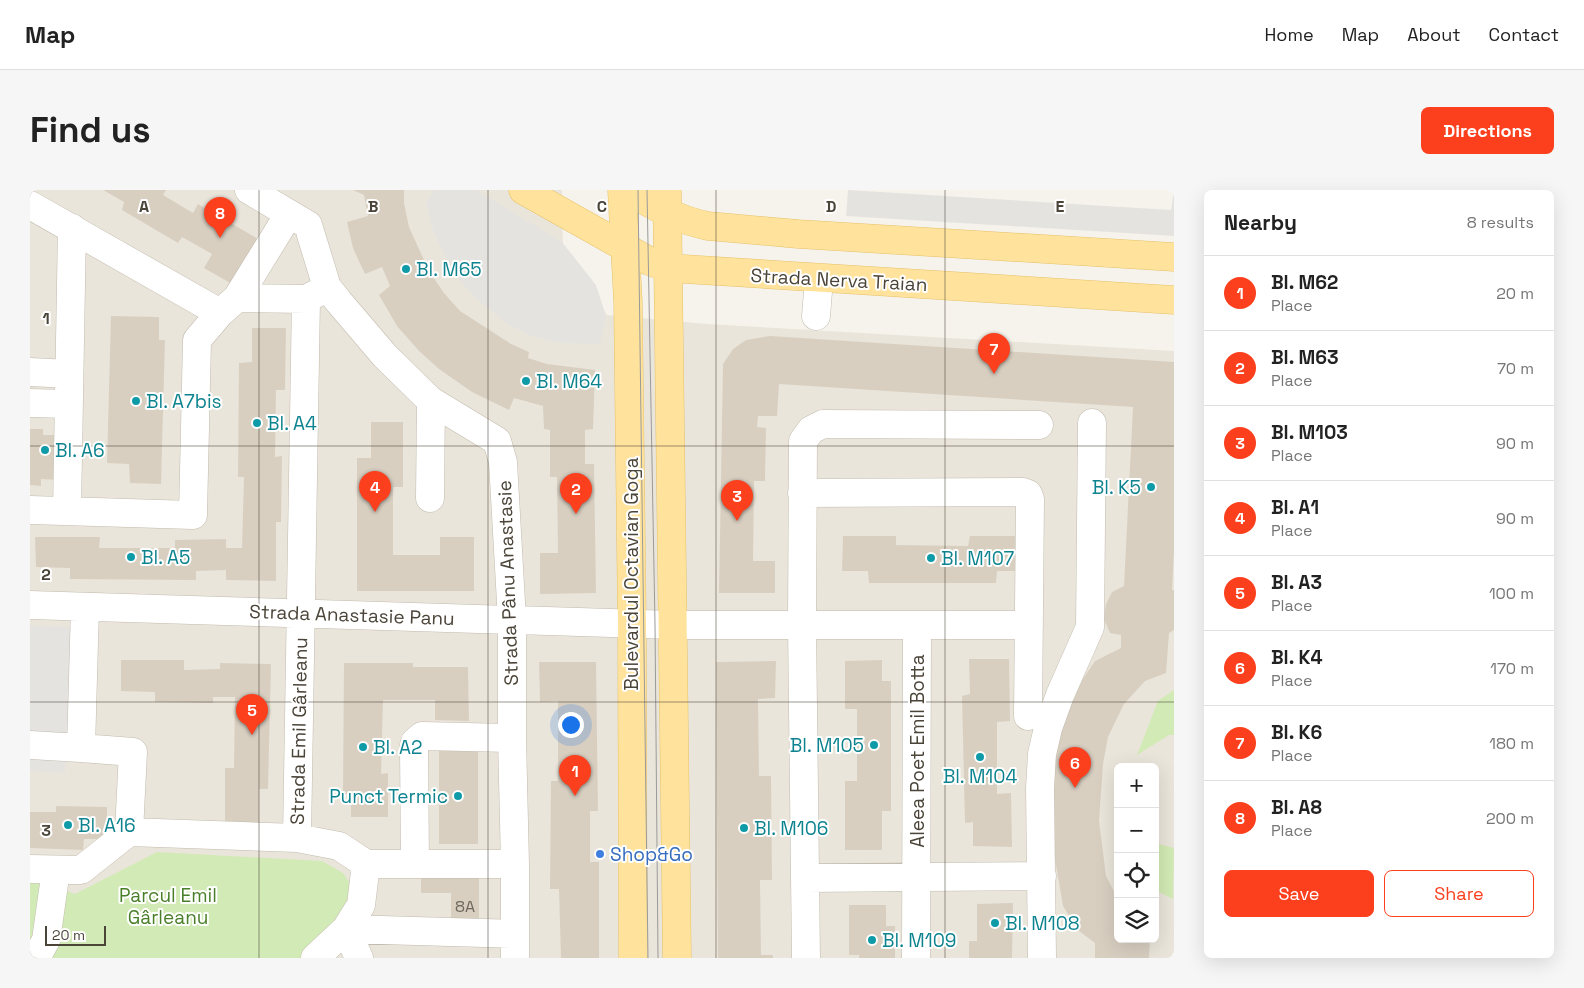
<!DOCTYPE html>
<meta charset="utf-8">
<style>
:root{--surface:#fff;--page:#f6f6f6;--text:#222;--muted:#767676;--line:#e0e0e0;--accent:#fc3f1d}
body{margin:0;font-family:"Space Grotesk",sans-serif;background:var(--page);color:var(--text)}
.controls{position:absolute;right:15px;bottom:15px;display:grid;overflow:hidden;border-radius:8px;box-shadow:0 5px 20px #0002}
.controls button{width:45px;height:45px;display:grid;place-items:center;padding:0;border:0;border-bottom:1px solid var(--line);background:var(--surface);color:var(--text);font:25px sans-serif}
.scale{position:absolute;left:15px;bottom:12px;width:61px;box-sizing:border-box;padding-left:5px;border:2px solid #4b4439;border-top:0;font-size:14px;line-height:18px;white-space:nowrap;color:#4b4439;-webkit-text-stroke:4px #fff;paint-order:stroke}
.you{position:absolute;left:540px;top:534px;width:18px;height:18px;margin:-12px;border:4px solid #fff;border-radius:50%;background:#1a73e8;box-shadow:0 0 0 8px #1a73e833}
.badge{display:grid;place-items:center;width:32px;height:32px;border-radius:50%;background:var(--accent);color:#fff;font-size:16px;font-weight:700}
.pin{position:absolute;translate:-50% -41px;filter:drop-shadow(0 1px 2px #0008)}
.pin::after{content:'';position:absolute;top:26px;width:18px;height:15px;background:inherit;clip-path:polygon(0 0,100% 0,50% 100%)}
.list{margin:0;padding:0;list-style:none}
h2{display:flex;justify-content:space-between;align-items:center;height:65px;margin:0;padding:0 20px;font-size:21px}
h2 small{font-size:16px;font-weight:400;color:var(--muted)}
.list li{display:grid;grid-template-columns:32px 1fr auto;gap:15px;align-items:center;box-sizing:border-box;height:75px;padding:0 20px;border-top:1px solid var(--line)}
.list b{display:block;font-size:19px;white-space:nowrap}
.list p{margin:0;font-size:16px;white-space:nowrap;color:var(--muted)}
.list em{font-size:16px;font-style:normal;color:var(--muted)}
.actions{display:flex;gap:10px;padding:15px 20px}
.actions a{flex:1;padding:11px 0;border:1px solid var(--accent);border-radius:8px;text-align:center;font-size:18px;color:var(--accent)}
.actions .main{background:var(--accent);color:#fff}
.icon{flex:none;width:28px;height:28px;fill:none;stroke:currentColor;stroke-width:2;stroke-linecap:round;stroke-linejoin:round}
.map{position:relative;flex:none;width:1144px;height:768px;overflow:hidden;border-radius:8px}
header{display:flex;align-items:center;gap:30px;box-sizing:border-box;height:70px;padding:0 25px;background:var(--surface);border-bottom:1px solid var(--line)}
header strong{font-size:24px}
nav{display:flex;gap:28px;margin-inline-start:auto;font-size:18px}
.intro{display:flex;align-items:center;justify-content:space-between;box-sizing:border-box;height:120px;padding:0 30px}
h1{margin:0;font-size:35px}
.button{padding:12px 22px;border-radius:8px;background:var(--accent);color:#fff;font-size:18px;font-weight:700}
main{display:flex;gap:30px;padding:0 30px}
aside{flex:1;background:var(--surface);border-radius:8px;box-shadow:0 5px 20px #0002}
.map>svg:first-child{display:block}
.residential{fill:#eae5da;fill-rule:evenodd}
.green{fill:#d2eab5}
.parking{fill:#e5e3e0}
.building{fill:#d8cfc1}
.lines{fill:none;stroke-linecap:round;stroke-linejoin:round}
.minor-casing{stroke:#c2bbae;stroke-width:29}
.major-casing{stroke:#e6c16a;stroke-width:29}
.minor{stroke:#fff;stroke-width:28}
.major{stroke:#ffe39c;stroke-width:28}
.tram{stroke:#9a9a9a;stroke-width:1}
.grid{fill:none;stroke:#4b4439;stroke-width:1;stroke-opacity:0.55}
.culture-dot{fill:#0f9aa8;stroke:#fff;stroke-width:2}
.shop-dot{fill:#3f7fe0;stroke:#fff;stroke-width:2}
.labels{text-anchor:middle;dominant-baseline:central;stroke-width:4;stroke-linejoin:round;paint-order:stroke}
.number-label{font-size:16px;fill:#6e675b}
.culture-label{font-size:19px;fill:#0d838f;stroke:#fff;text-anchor:start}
.street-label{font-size:19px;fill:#4b4439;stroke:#fff}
.shop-label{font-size:19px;fill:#366cbe;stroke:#fff;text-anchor:start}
.park-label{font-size:19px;fill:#4a7f2a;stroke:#fff}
.grid-label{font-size:16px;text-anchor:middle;font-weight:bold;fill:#4b4439;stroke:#fff;stroke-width:4;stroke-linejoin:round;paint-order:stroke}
</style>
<header>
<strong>Map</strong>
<nav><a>Home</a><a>Map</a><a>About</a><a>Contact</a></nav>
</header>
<div class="intro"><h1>Find us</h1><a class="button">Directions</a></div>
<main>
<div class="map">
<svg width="1144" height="768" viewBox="0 0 1144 768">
<rect width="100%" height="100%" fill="#f6f3ec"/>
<path class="residential" d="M0 0H532L533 63 577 125 677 134 1144 161V768H0ZM1088 577H1125V749H1088Z"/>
<path class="green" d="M1144 500V545H1139L1107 565 1128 511Z
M1125 653 1144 658 1143 709 1125 700Z
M127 662 292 671 313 683 322 696 319 723 270 768H0V693L15 694 45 704Z"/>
<path class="parking" d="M404 0H446L532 52 566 95 576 126 570 154 529 153 504 147 479 135 444 107 423 82 404 44 396 12Z
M818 0 1141 20 1144 0V46L816 26Z
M0 436 41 437 35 583 0 581Z"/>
<path class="building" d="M73 0H136L133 5 163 23 168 14 228 49 202 94 174 78 182 64 152 47 148 53 92 20 94 12Z
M323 0H374V13L379 37 399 81 414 103 430 121 481 154 499 162 498 168 517 174 565 180 563 239 555 240V274H564L566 403 510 404V363H528L527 287H520V240L514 239 513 216 484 208 479 220 442 202 409 179 389 161 367 136 349 105 360 96 352 77 335 84 323 58 317 32 338 26 334 5Z
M81 126 129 127V150H135L131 294 100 293 99 274 77 273Z
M222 138H256L255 200H246L245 267 252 266 251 332H246V391L196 390V380L166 381V390L40 389V378L6 377 5 347H70L69 358H145V350L196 349V358H212L214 287H208L209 173 222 172Z
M740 146 1144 172V361L1142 400H1144V440L1139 443 1136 483 1115 491 1094 514 1078 547 1073 574 1069 631 1076 686 1088 709V749H1120L1119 768H1065V753L1049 741 1033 716 1017 622 1021 565 1040 508 1065 471 1091 458V445L1080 443 1074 429 1076 414 1082 402 1094 396 1103 217 749 194 747 226H728L727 237 736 238 735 291H724L723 371H745V403H689L693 174 703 159 716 150Z
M341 232H373V297H363V365H410V347H444V401H327V268H341Z
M0 239H13V245H30L29 290 11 289V296L0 295Z
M813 346H866V355L938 356 940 346H990V381H967L966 393H839L838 381H812Z
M939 469H979L980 531 967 532V604L981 603 982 657 943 656V632L935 633 932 506 940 504Z
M91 470H154V480L190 479V473L241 474 238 599H229V637L195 636V578H204L205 507H183V513L125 512V502L91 501Z
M852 470V491H861V621H852V660H815V591H827V519H815V471Z
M746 471 745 508 728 509 729 586H741L742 690H730L731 765H743V768H688L686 472Z
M509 472H566L568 621H560V672H569V768H531L529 699H520L521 591H528V511L510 512Z
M314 473H383V477H438L439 531 405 530V510H353L351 584 358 583V627H321V604H313Z
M409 558H448V654H409Z
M26 616 77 617V649H54L53 660 0 658V622H26Z
M391 681H449V730L421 729V703H391Z
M983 713 982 768H939V751H947V714Z
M819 715H856V736H865V768H829V765H819Z"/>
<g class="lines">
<g class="minor-casing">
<path id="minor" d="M219 0 278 35 297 97 309 112 355 166 401 211 467 251 473 272 482 430V548L485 674V768
M0 15 190 123 207 108 276 109 291 101
M207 108 259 24
M786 126 789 89
M0 182 39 184
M0 213 38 214
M772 303 993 302 998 304 1000 309 998 526
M400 308 401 211
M0 320 163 325 167 150 190 123
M37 321 42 38
M0 415 644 435H999
M55 417 51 558 103 562 99 642
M0 555 51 558
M267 648 276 109
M336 674H485
M385 674 384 556 385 552 392 546 482 548
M0 679 51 680 99 642 267 648 309 656 336 674 331 715 316 739 285 768
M775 688 1012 686
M316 739 485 744
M316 739 329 768
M6 768 16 750 26 680
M776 768 772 435 773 251 781 240 793 234 1009 235
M886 768 887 435
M1012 768 1010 598 1012 564 1018 538 1030 505 1060 437 1062 233"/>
</g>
<g class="major-casing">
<path id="major" d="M493 0 619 71 638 78 1144 110
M592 0 598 112 602 434 603 768
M597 0C623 16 648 30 678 36L768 44 1144 67
M637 0 647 768"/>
</g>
<use href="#minor" class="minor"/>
<use href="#major" class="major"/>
<path class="tram" d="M608 0 618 768
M617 0 625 434 628 768"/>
</g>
<path class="grid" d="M229 0V768M458 0V768M686 0V768M915 0V768M0 256H1144M0 512H1144"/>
<g class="culture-dot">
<circle cx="376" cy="79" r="5"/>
<circle cx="496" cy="191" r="5"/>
<circle cx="106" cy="211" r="5"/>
<circle cx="227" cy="233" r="5"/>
<circle cx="15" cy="260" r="5"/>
<circle cx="1121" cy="297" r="5"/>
<circle cx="101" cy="367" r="5"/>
<circle cx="901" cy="368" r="5"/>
<circle cx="844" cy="555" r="5"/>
<circle cx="333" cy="557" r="5"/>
<circle cx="950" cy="567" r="5"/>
<circle cx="428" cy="606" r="5"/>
<circle cx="38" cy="635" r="5"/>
<circle cx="714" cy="638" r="5"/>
<circle cx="965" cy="733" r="5"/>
<circle cx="842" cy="750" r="5"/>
</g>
<circle class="shop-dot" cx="570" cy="664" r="5"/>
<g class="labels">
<g class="number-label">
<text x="435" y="716">8A</text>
</g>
<g class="culture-label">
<text x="386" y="79">Bl. M65</text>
<text x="506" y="191">Bl. M64</text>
<text x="116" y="211">Bl. A7bis</text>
<text x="237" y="233">Bl. A4</text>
<text x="25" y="260">Bl. A6</text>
<text x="1111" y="297" text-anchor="end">Bl. K5</text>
<text x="111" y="367">Bl. A5</text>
<text x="911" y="368">Bl. M107</text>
<text x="834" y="555" text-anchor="end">Bl. M105</text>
<text x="343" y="557">Bl. A2</text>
<text x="950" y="586" text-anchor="middle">Bl. M104</text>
<text x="418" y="606" text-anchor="end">Punct Termic</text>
<text x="48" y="635">Bl. A16</text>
<text x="724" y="638">Bl. M106</text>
<text x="975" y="733">Bl. M108</text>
<text x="852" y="750">Bl. M109</text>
</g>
<g class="street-label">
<text transform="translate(809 90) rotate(3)">Strada Nerva Traian</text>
<text transform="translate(601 384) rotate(-90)">Bulevardul Octavian Goga</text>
<text transform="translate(478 393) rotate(-92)">Strada Pânu Anastasie</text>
<text transform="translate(322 425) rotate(2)">Strada Anastasie Panu</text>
<text transform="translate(269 541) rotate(-89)">Strada Emil Gârleanu</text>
<text transform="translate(887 561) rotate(-90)">Aleea Poet Emil Botta</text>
</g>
<g class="shop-label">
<text x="580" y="664">Shop&amp;Go</text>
</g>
<g class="park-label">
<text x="138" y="705">Parcul Emil<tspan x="138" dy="22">Gârleanu</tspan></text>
</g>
</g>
<g class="grid-label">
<text x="114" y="22">A</text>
<text x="343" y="22">B</text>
<text x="572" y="22">C</text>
<text x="801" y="22">D</text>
<text x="1030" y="22">E</text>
<text x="16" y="134">1</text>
<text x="16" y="390">2</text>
<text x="16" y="646">3</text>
</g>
</svg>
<div class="controls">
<button>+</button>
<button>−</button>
<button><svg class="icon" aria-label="locate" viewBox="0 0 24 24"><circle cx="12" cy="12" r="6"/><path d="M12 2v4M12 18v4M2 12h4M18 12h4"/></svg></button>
<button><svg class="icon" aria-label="layers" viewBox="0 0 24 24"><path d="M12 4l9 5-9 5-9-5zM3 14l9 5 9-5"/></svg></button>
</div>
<div class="scale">20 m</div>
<div class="you"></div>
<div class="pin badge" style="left:545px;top:606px">1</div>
<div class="pin badge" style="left:546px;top:324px">2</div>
<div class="pin badge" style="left:707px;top:331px">3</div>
<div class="pin badge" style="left:345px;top:322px">4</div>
<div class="pin badge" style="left:222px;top:545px">5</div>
<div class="pin badge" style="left:1045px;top:598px">6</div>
<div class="pin badge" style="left:964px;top:184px">7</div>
<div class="pin badge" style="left:190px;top:48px">8</div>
</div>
<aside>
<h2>Nearby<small>8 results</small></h2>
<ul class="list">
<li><span class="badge">1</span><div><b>Bl. M62</b><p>Place</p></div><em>20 m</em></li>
<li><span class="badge">2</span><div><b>Bl. M63</b><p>Place</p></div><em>70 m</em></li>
<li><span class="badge">3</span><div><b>Bl. M103</b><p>Place</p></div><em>90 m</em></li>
<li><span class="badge">4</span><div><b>Bl. A1</b><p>Place</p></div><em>90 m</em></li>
<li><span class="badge">5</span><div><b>Bl. A3</b><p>Place</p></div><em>100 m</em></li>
<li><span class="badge">6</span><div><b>Bl. K4</b><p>Place</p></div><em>170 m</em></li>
<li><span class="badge">7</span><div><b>Bl. K6</b><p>Place</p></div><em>180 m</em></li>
<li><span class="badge">8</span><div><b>Bl. A8</b><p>Place</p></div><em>200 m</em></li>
</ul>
<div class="actions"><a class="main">Save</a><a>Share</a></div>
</aside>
</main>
